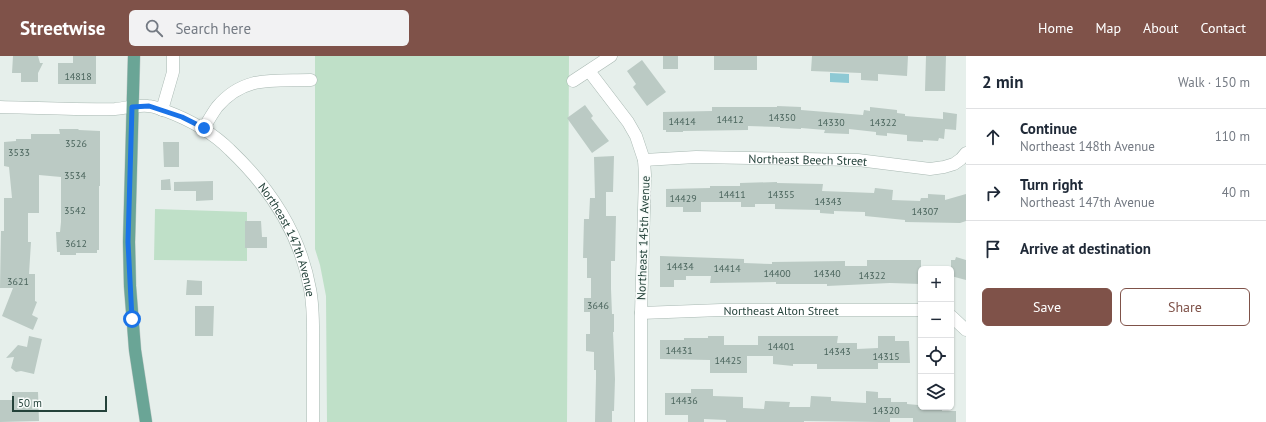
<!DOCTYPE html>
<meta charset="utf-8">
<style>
:root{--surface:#fff;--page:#f2f2f3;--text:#1f2937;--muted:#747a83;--line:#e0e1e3;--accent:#7f5249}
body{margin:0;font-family:"PT Sans",sans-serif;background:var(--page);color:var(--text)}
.controls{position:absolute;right:12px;bottom:12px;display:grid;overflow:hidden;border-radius:6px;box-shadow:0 1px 3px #0004}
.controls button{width:36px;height:36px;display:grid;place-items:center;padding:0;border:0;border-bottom:1px solid var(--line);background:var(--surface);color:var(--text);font:20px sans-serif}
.scale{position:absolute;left:12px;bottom:10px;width:95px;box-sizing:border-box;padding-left:4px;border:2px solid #24423a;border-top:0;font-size:11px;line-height:14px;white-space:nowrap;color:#24423a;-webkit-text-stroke:3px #f7fbf9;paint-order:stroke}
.stop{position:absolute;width:12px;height:12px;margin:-9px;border:3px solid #1a73e8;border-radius:50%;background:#fff}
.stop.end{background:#1a73e8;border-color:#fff;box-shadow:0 1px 4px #0008}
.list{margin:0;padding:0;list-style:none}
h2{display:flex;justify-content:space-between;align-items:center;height:52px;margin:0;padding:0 16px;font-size:17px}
h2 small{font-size:13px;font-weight:400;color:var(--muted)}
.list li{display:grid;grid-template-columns:26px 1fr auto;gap:12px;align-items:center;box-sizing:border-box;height:56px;padding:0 16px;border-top:1px solid var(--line)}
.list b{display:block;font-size:15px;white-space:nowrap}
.list p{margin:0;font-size:13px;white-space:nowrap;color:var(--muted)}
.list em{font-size:13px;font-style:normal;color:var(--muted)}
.actions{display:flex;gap:8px;padding:12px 16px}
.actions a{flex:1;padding:9px 0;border:1px solid var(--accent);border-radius:6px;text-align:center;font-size:14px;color:var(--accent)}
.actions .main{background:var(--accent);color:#fff}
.icon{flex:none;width:22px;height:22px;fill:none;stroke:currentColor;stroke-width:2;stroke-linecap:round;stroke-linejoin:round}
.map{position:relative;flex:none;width:966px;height:366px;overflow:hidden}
header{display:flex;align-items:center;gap:24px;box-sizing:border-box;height:56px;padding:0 20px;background:var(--accent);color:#fff}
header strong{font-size:19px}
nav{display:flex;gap:22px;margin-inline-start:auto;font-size:14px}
.search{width:280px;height:36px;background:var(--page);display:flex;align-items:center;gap:10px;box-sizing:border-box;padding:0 14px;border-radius:6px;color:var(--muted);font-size:15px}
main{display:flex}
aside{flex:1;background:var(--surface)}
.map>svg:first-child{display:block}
.green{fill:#bfe0c8}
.water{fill:#8ec9d4}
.building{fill:#bbcac4}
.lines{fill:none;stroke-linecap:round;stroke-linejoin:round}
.minor-casing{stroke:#a8b8b2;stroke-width:13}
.major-casing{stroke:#c2cac8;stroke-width:13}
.minor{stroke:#fff;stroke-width:12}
.major{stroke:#6aa596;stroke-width:12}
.route{stroke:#1a73e8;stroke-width:5}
.labels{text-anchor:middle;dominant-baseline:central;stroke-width:3;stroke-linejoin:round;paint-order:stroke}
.number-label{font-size:10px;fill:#4a645c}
.street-label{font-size:12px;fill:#24423a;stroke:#f7fbf9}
</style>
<header>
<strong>Streetwise</strong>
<div class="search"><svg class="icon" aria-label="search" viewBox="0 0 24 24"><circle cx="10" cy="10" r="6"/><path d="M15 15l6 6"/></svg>Search here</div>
<nav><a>Home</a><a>Map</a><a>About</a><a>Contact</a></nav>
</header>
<main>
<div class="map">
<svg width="966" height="366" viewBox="0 0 966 366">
<rect width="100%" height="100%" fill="#e6efeb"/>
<path class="green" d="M315 0H569L567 366H327L326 240 320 209 315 193Z
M155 153 247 156V205L154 204Z"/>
<path class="water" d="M830 17 849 18V27L830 26Z"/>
<path class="building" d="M13 0H38L40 7H43L38 17V26H21V17H12Z
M73 0H96V28H58V7H73Z
M663 0H678V13H663Z
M714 0H757V14H714Z
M812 0H908L907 20 878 18V25L861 24V17L811 15Z
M926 0H946L945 35H925Z
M642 4 666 36 647 50 633 31 636 28 627 15Z
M585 49 593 60 591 62 609 85 592 97 567 62Z
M777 50 801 51V54L863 59 864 54 870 55V51L897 54V57L905 58V60L943 63V56L957 58 956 74 945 73 944 83 939 82 938 85 923 84V86L907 85V79L887 77V80L876 79V76L849 73V78L824 77 825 74 801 72V73L780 72V71L748 70V74L683 75V76H666V74H663V56L712 55V51H777Z
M59 73H78L79 74 100 75V130H99V194H97V197H76V199H60V196H57L56 176H60L61 166V121L39 119V157H28V186H31L29 218H35V245L37 246 32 259 38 262 33 274 2 260 13 232H0L1 175H4V142H12L9 111 4 110V86L16 85V83H31V78H60Z
M163 86H179V111H164Z
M614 100 613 136H606V160H616L615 205H611V233L612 258H614V276H613L615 323 614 355H612V366H595L596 322V314H594V296L586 295V278H590V256H584V242H591V222H587V202H583L584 163H589L590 142H595L594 101Z
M170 123 171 134H161V124Z
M213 125V144L196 145V135H174V126Z
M777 126V127L823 128 822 135 874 137 875 132 893 134 892 144 920 145 921 142H928V138L945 139V144L966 138V165L960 167 905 166V164L865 160V156L834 155V158L820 157V154L775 153V148H755V151H741V146H701V156H683V151H666V133L710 132V130H740V127Z
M245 165H261L262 181H267V192H245Z
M660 200 744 203V207L772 208V206L845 205V210H867V204H921V228L890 227 827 230V228H776V226L710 227 711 220H686V224H674V231H660Z
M956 201 966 204V224L951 220V204H955Z
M187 224 202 225V239H186Z
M195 250H214L213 280H195Z
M29 280 42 283 34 318 21 315 16 316 11 312 14 301 6 302 18 289 27 291Z
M708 280H724V289H758V280H838L837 287H857V293L878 292V280H895V285H909L910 307H878V313H817V308H793V310L773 308V300H747V317H710V304L660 303V284H684V282H708Z
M691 333H713V340L743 341V352L764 353 765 345 790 346 789 351H810L811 340 831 341V345L866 347V335L878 336V342H891V346H907V348L918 349V351H942V355H956V366H913V362H890V366H879L804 365V366H726V364L704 363V366H688V359H665V337H691Z
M12 336H38L39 365 0 366V344H12Z"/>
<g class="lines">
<g class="minor-casing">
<g id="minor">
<path d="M589 15 628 66 636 80 644 104 645 119 641 257V366"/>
<path d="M573 25 611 0"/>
<path id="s1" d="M0 51C38 52 78 54 115 53 126 52 137 49 148 50 154 50 160 53 166 55 190 64 211 75 230 94 270 132 300 177 310 233 314 253 313 273 313 293 313 318 313 342 313 366"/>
<path d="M162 54 173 16V0"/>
<path d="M204 72C208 65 212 58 217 51 244 19 273 25 311 24"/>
<path id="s2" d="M644 104 696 101 858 104 930 113 944 111 954 108 961 103 966 97"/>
<path id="s3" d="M641 257 721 254H921"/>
<path d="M951 260 966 274"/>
</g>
</g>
<g class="major-casing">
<path id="major" d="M134 0 129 186 130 230 135 294 146 366"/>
</g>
<use href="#minor" class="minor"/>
<use href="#major" class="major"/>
</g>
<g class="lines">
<path class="route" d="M132 263 128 186 132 51 149 50 182 61 204 72"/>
</g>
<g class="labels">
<g class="number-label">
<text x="78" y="20">14818</text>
<text x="782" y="61">14350</text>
<text x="730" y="63">14412</text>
<text x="682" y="65">14414</text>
<text x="831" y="66">14330</text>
<text x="883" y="66">14322</text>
<text x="76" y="87">3526</text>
<text x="19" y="96">3533</text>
<text x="75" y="119">3534</text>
<text x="732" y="138">14411</text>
<text x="781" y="138">14355</text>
<text x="683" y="142">14429</text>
<text x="828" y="145">14343</text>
<text x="75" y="154">3542</text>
<text x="925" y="155">14307</text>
<text x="76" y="187">3612</text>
<text x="680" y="210">14434</text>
<text x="727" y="212">14414</text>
<text x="777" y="217">14400</text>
<text x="827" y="217">14340</text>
<text x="872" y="219">14322</text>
<text x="18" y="225">3621</text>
<text x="598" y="249">3646</text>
<text x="781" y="290">14401</text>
<text x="679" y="294">14431</text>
<text x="837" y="295">14343</text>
<text x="886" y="300">14315</text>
<text x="728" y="304">14425</text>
<text x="684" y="344">14436</text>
<text x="886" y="354">14320</text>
</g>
<g class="street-label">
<text stroke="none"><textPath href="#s2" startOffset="164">Northeast Beech Street</textPath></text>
<text transform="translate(643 182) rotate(-88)">Northeast 145th Avenue</text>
<text stroke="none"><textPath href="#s1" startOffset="351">Northeast 147th Avenue</textPath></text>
<text stroke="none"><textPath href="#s3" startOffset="140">Northeast Alton Street</textPath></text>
</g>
</g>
</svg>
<div class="controls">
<button>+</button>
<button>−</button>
<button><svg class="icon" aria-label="locate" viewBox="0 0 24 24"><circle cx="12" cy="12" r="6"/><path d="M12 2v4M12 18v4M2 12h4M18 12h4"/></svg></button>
<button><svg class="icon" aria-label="layers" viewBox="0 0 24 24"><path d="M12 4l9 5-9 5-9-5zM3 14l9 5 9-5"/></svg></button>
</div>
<div class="scale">50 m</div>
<div class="stop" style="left:132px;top:263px"></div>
<div class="stop end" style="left:204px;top:72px"></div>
</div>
<aside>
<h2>2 min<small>Walk · 150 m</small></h2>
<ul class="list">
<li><svg class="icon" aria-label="ahead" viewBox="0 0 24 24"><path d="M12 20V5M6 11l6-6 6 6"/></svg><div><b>Continue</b><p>Northeast 148th Avenue</p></div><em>110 m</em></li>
<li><svg class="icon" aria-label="right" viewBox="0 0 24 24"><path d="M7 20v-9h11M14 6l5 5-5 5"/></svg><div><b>Turn right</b><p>Northeast 147th Avenue</p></div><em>40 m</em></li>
<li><svg class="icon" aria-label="arrive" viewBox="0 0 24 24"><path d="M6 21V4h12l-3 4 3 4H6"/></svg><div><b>Arrive at destination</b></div></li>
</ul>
<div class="actions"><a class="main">Save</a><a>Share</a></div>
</aside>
</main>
